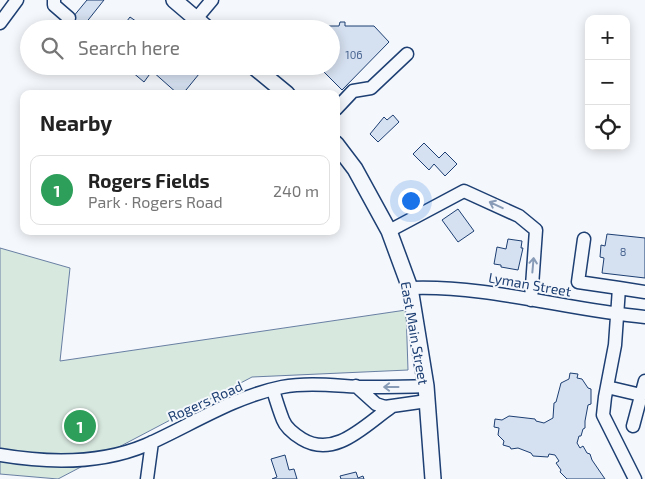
<!DOCTYPE html>
<meta charset="utf-8">
<style>
:root{--surface:#fff;--page:#f2f2f2;--text:#222;--muted:#767676;--line:#e0e0e0;--accent:#0b8043}
body{margin:0;font-family:"Exo 2",sans-serif;background:var(--page);color:var(--text)}
.controls{position:absolute;right:15px;top:15px;display:grid;overflow:hidden;border-radius:10px;box-shadow:0 2px 12px #0003}
.controls button{width:45px;height:45px;display:grid;place-items:center;padding:0;border:0;border-bottom:1px solid var(--line);background:var(--surface);color:var(--text);font:25px sans-serif}
.you{position:absolute;left:410px;top:200px;width:18px;height:18px;margin:-12px;border:4px solid #fff;border-radius:50%;background:#1a73e8;box-shadow:0 0 0 8px #1a73e833}
.badge{display:grid;place-items:center;width:32px;height:32px;border-radius:50%;background:var(--accent);color:#fff;font-size:16px;font-weight:700}
.pin{position:absolute;translate:-50% -50%;border:2px solid #fff;box-shadow:0 1px 5px #0006}
.list{margin:0;padding:0;list-style:none}
h2{display:flex;justify-content:space-between;align-items:center;height:65px;margin:0;padding:0 20px;font-size:21px}
h2 small{font-size:16px;font-weight:400;color:var(--muted)}
.list li{display:grid;grid-template-columns:32px 1fr auto;gap:15px;align-items:center;box-sizing:border-box;height:70px;margin:0 10px 10px;padding:0 10px;border:1px solid var(--line);border-radius:10px}
.list b{display:block;font-size:19px;white-space:nowrap}
.list p{margin:0;font-size:16px;white-space:nowrap;color:var(--muted)}
.list em{font-size:16px;font-style:normal;color:var(--muted)}
.icon{flex:none;width:28px;height:28px;fill:none;stroke:currentColor;stroke-width:2;stroke-linecap:round;stroke-linejoin:round}
.map{position:relative;flex:none;width:645px;height:479px;overflow:hidden}
.search{position:absolute;background:var(--surface);box-shadow:0 2px 12px #0003;left:20px;top:20px;width:320px;height:55px;display:flex;align-items:center;gap:12px;box-sizing:border-box;padding:0 18px;border-radius:28px;color:var(--muted);font-size:19px}
.panel{position:absolute;background:var(--surface);box-shadow:0 2px 12px #0003;left:20px;top:90px;width:320px;height:145px;border-radius:10px}
.map>svg:first-child{display:block}
.green{fill:#d7e8df;stroke:#687fa3}
.building{fill:#d5e0f0;stroke:#1d3f73}
.lines{fill:none;stroke-linecap:round;stroke-linejoin:round}
.minor-casing{stroke:#1d3f73;stroke-width:15}
.major-casing{stroke:#1d3f73;stroke-width:18}
.minor{stroke:#f4f7fb;stroke-width:12}
.major{stroke:#f4f7fb;stroke-width:15}
.oneway{stroke:#889bb7}
.labels{text-anchor:middle;dominant-baseline:central;stroke-width:4;stroke-linejoin:round;paint-order:stroke}
.number-label{font-size:11px;fill:#4b6792}
.street-label{font-size:14px;fill:#1d3f73;stroke:#f4f7fb}
</style>
<div class="map">
<svg width="645" height="479" viewBox="0 0 645 479">
<rect width="100%" height="100%" fill="#f4f7fb"/>
<path class="green" d="M0 248 70 268 60 361 406 310 408 370 252 377 58 479 0 474Z"/>
<path class="building" d="M87 0H104L81 29H75L68 23Z
M130 17 140 24 146 29H121Z
M340 22H345V26H374L389 42 342 90 318 66H331V29H308L310 26H339Z
M125 66H195L199 74 186 90 181 94H178L152 71 144 82Z
M393 115 399 122 378 142 370 134 384 117 387 120Z
M424 143 439 158 445 152 457 164 445 176 434 164 429 170 413 154Z
M458 209 474 231 458 242 442 220Z
M607 234 645 238V278L602 273 604 258 600 257 601 245 605 246Z
M508 239 522 241 521 248H523L518 270 501 267V265L494 264 497 247 506 249Z
M570 373 578 374 577 378 582 379 588 388 591 389V404L588 405 585 421V428L583 429 581 436H579L577 443 580 448 583 446 587 453 590 454 592 460 605 479H567L560 472 561 470 556 463 559 461 555 455 549 454 548 457 533 456 531 453 518 448 511 449 510 447 503 445 504 441 498 435 499 428 494 427 495 419 502 420 509 416 535 419 536 421 544 423 553 418 554 403 556 402 561 383 569 379Z
M285 455 289 470 294 469 297 479H272L277 477 271 459Z
M356 472 358 478 363 476 364 479H341L340 476Z"/>
<g class="lines">
<g class="minor-casing">
<path id="minor" d="M54 0V5L69 18
M196 19 212 0
M0 23 17 0
M336 109 353 91 371 88 407 54
M389 231 464 191 519 216 536 230 531 300
M584 239 578 282 619 288
M410 288C489 285 566 310 645 317
M356 386 376 404 385 407 427 401
M607 387 641 395
M273 390C276 400 279 410 283 420 286 428 294 434 302 439 335 459 365 425 391 407
M633 426 645 381
M0 455C47 463 101 464 146 445 191 425 233 397 282 387 309 382 337 386 365 387 385 387 405 387 426 386
M147 479 152 442
M635 479 603 415 605 397 615 345 619 288 645 292"/>
</g>
<g class="major-casing">
<path id="major" d="M174 0 208 29
M253 66 287 94
M336 144 355 169 389 231 410 288 426 386 433 479"/>
</g>
<use href="#minor" class="minor"/>
<use href="#major" class="major"/>
</g>
<defs><path id="oneway-shaft" d="M-6 0H5M1.5-3L5.5 0L1.5 3" fill="none" stroke-width="1.6" stroke-linecap="round" stroke-linejoin="round" transform="scale(1.25)"/></defs>
<g class="oneway">
<use href="#oneway-shaft" transform="translate(496 205) rotate(-155)"/>
<use href="#oneway-shaft" transform="translate(533 265) rotate(-85)"/>
<use href="#oneway-shaft" transform="translate(391 387) rotate(180)"/>
</g>
<g class="labels">
<g class="number-label">
<text x="354" y="54">106</text>
<text x="623" y="251">8</text>
</g>
<g class="street-label">
<text transform="translate(530 284) rotate(10)">Lyman Street</text>
<text transform="translate(415 333) rotate(80)">East Main Street</text>
<text transform="translate(205 401) rotate(-24)">Rogers Road</text>
</g>
</g>
</svg>
<div class="controls">
<button>+</button>
<button>−</button>
<button><svg class="icon" aria-label="locate" viewBox="0 0 24 24"><circle cx="12" cy="12" r="6"/><path d="M12 2v4M12 18v4M2 12h4M18 12h4"/></svg></button>
</div>
<div class="you"></div>
<div class="pin badge" style="left:80px;top:426px;background:#2e9e5b">1</div>
<div class="search"><svg class="icon" aria-label="search" viewBox="0 0 24 24"><circle cx="10" cy="10" r="6"/><path d="M15 15l6 6"/></svg>Search here</div>
<section class="panel">
<h2>Nearby<small></small></h2>
<ul class="list">
<li><span class="badge" style="background:#2e9e5b">1</span><div><b>Rogers Fields</b><p>Park · Rogers Road</p></div><em>240 m</em></li>
</ul>
</section>
</div>
